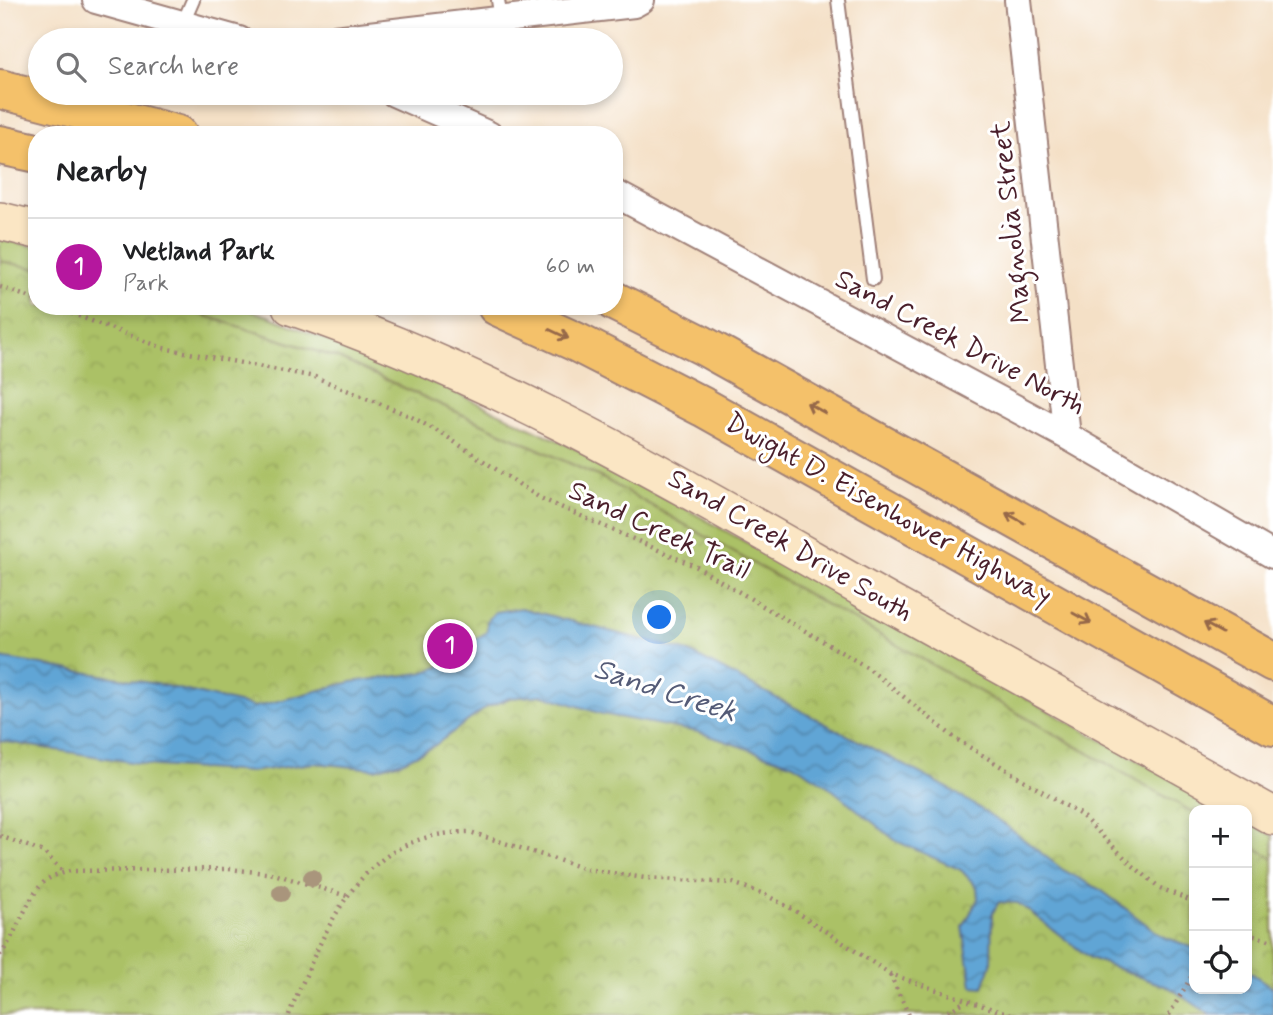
<!DOCTYPE html>
<meta charset="utf-8">
<style>
:root{--surface:#fff;--page:#f6f6f6;--text:#202124;--muted:#757577;--line:#e0e0e0;--accent:#b5179e}
body{margin:0;font-family:Mynerve,sans-serif;background:var(--page);color:var(--text)}
.controls{position:absolute;right:21px;bottom:21px;display:grid;overflow:hidden;border-radius:14px;box-shadow:0 4px 10px #0003}
.controls button{width:63px;height:63px;display:grid;place-items:center;padding:0;border:0;border-bottom:2px solid var(--line);background:var(--surface);color:var(--text);font:35px sans-serif}
.you{position:absolute;left:660px;top:618px;width:24px;height:24px;margin:-18px;border:5px solid #fff;border-radius:50%;background:#1a73e8;box-shadow:0 0 0 10px #1a73e833}
.badge{display:grid;place-items:center;width:46px;height:46px;border-radius:50%;background:var(--accent);color:#fff;font-size:23px;font-weight:700}
.pin{position:absolute;translate:-50% -50%;border:4px solid #fff;box-shadow:0 2px 7px #0006}
.list{margin:0;padding:0;list-style:none}
h2{display:flex;justify-content:space-between;align-items:center;height:91px;margin:0;padding:0 28px;font-size:30px}
h2 small{font-size:23px;font-weight:400;color:var(--muted)}
.list li{display:grid;grid-template-columns:46px 1fr auto;gap:21px;align-items:center;box-sizing:border-box;height:98px;padding:0 28px;border-top:2px solid var(--line)}
.list b{display:block;font-size:26px;white-space:nowrap}
.list p{margin:0;font-size:23px;white-space:nowrap;color:var(--muted)}
.list em{font-size:23px;font-style:normal;color:var(--muted)}
.icon{flex:none;width:38px;height:38px;fill:none;stroke:currentColor;stroke-width:2;stroke-linecap:round;stroke-linejoin:round}
.map{position:relative;flex:none;width:1273px;height:1015px;overflow:hidden}
.search{position:absolute;background:var(--surface);box-shadow:0 4px 10px #0003;left:28px;top:28px;width:595px;height:77px;display:flex;align-items:center;gap:18px;box-sizing:border-box;padding:0 24px;border-radius:38px;color:var(--muted);font-size:26px}
.panel{position:absolute;background:var(--surface);box-shadow:0 4px 10px #0003;left:28px;top:126px;width:595px;height:189px;border-radius:28px}
.map>svg:first-child{display:block}
.grass{fill:#abc166;stroke:#7a7048;stroke-width:2}
.park{fill:url(#park-crowns);stroke:#7a7048;stroke-width:2}
.water{fill:url(#water-waves);stroke:#556280;stroke-width:2}
.lines{fill:none;stroke-linecap:round;stroke-linejoin:round}
.service-casing{stroke:#9f8078;stroke-width:16}
.minor-casing{stroke:#9f8078;stroke-width:30}
.secondary-casing{stroke:#9f8078;stroke-width:40}
.motorway-casing{stroke:#9f8078;stroke-width:42}
.path{stroke:#9f8078;stroke-width:4.5;stroke-dasharray:2 5;stroke-linecap:butt}
.service{stroke:#fff;stroke-width:12}
.minor{stroke:#fff;stroke-width:26}
.secondary{stroke:#fbe6c4;stroke-width:37}
.motorway{stroke:#f4c16b;stroke-width:38}
.tree{fill:#a9957c}
.oneway{stroke:#966848}
.labels{text-anchor:middle;dominant-baseline:central;stroke-width:6;stroke-linejoin:round;paint-order:stroke}
.street-label{font-size:28px;fill:#4a1f2b;stroke:#fff}
.water-label{font-size:30px;font-style:italic;fill:#545b77;stroke:#fff}
</style>
<div class="map">
<svg width="1273" height="1015" viewBox="0 0 1273 1015">
<defs>
<pattern id="park-crowns" width="20" height="18" patternUnits="userSpaceOnUse" patternTransform="scale(1.75)"><rect width="20" height="18" fill="#abc166"/><path d="M2 6a3 3 0 1 1 6 0M12 15a3 3 0 1 1 6 0" fill="none" stroke="#95a559"/></pattern>
<pattern id="water-waves" width="16" height="10" patternUnits="userSpaceOnUse" patternTransform="scale(1.75)"><rect width="16" height="10" fill="#60a5d5"/><path d="M0 5q4-4 8 0t8 0" fill="none" stroke="#5186ad"/></pattern>
</defs>
<rect width="100%" height="100%" fill="#fff"/>
<filter id="ink" filterUnits="userSpaceOnUse"><feTurbulence type="fractalNoise" baseFrequency=".0143" numOctaves="2"/><feDisplacementMap in="SourceGraphic" scale="14" xChannelSelector="R" yChannelSelector="G"/><feConvolveMatrix kernelMatrix="1 2 1 2 8 2 1 2 1" color-interpolation-filters="sRGB"/></filter>
<filter id="wash" filterUnits="userSpaceOnUse"><feTurbulence type="fractalNoise" baseFrequency=".00686" numOctaves="4" result="noise"/><feDisplacementMap in="SourceGraphic" scale="28" xChannelSelector="R" yChannelSelector="G"/><feGaussianBlur stdDeviation="1.57" result="paint"/><feColorMatrix in="noise" values="0 0 0 0 0 0 0 0 0 0 0 0 0 0 0 0 0 1.4 0 .05"/><feComposite in="paint" operator="in"/></filter>
<g filter="url(#wash)">
<rect width="100%" height="100%" fill="#f4e0c6"/>
<path class="grass" d="M0 239 37 247V269L0 261Z
M174 306H236L268 316 444 387 589 455 1227 810H1194V813L604 479 338 358Z
M1247 821 1273 836V858L1247 843Z"/>
<path class="park" d="M0 261 37 269V306H174L338 358 604 479 1194 813V989H1247V843L1273 858V1015H0Z"/>
<path class="water" d="M521 608 689 652 948 788 1004 824 1063 870 1101 890 1162 936 1194 948V989H1247V970L1273 988V1015H1211L1170 988 1090 958 1018 903 999 902 992 914 991 965 983 987 972 986 963 927 978 899 977 887 961 870 896 841 824 783 793 764 698 732 602 714 544 695 510 698 487 707 434 746 404 761 375 769 314 763 250 772 155 766 0 741V658L162 685 255 707 351 682 421 673 439 667 445 657 487 632V621L495 612Z"/>
</g>
<g filter="url(#ink)">
<g class="lines">
<g class="service-casing">
<path id="service" d="M498 0 501 19
M838 0 873 279
M183 23 193 0"/>
</g>
<g class="minor-casing">
<path id="minor" d="M96 0 239 40
M1018 0 1067 436
M326 40 634 4 641 0
M394 93 489 135
M614 193 1067 436 1273 555"/>
</g>
<g class="secondary-casing">
<path id="secondary" d="M0 221 37 230
M291 306C495 375 679 484 864 589 1000 665 1137 740 1273 816"/>
</g>
<g class="motorway-casing">
<path id="motorway" d="M0 89 178 135
M0 145 37 153
M614 301 702 345 1273 662
M497 306 576 342 703 407 1273 726"/>
</g>
<path class="path" d="M0 287 37 300
M52 306 163 348 315 377 410 416 444 435 540 498 697 567 868 668 956 739 1081 815 1131 864 1160 888 1194 902
M0 836 44 852 64 873
M1247 934 1273 941
M0 955C17 935 29 891 48 879 54 875 63 873 70 871L229 869 274 874 347 896
M890 975 909 1015
M289 1015C295 997 305 979 312 961 345 888 383 832 470 832L586 869 645 878 733 883 764 894 792 909 890 974 1010 1015
M942 1015 964 1002
M1169 1015 1194 972"/>
<use href="#service" class="service"/>
<use href="#minor" class="minor"/>
<use href="#secondary" class="secondary"/>
<use href="#motorway" class="motorway"/>
</g>
<g class="tree">
<circle cx="312" cy="878" r="9"/>
<circle cx="281" cy="893" r="9"/>
</g>
<defs><path id="oneway-shaft" d="M-6 0H5M1.5-3L5.5 0L1.5 3" fill="none" stroke-width="1.6" stroke-linecap="round" stroke-linejoin="round" transform="scale(1.75)"/></defs>
<g class="oneway">
<use href="#oneway-shaft" transform="translate(559 334) rotate(25)"/>
<use href="#oneway-shaft" transform="translate(816 408) rotate(-151)"/>
<use href="#oneway-shaft" transform="translate(1015 518) rotate(-151)"/>
<use href="#oneway-shaft" transform="translate(1082 618) rotate(29)"/>
<use href="#oneway-shaft" transform="translate(1213 628) rotate(-151)"/>
</g>
</g>
<g class="labels">
<g class="street-label">
<text transform="translate(1012 222) rotate(-96)">Magnolia Street</text>
<text transform="translate(960 343) rotate(28)">Sand Creek Drive North</text>
<text transform="translate(888 510) rotate(29)">Dwight D. Eisenhower Highway</text>
<text transform="translate(659 531) rotate(25)">Sand Creek Trail</text>
<text transform="translate(790 546) rotate(30)">Sand Creek Drive South</text>
</g>
<g class="water-label">
<text transform="translate(665 691) rotate(18)">Sand Creek</text>
</g>
</g>
</svg>
<div class="controls">
<button>+</button>
<button>−</button>
<button><svg class="icon" aria-label="locate" viewBox="0 0 24 24"><circle cx="12" cy="12" r="6"/><path d="M12 2v4M12 18v4M2 12h4M18 12h4"/></svg></button>
</div>
<div class="you"></div>
<div class="pin badge" style="left:450px;top:646px">1</div>
<div class="search"><svg class="icon" aria-label="search" viewBox="0 0 24 24"><circle cx="10" cy="10" r="6"/><path d="M15 15l6 6"/></svg>Search here</div>
<section class="panel">
<h2>Nearby<small></small></h2>
<ul class="list">
<li><span class="badge">1</span><div><b>Wetland Park</b><p>Park</p></div><em>60 m</em></li>
</ul>
</section>
</div>
